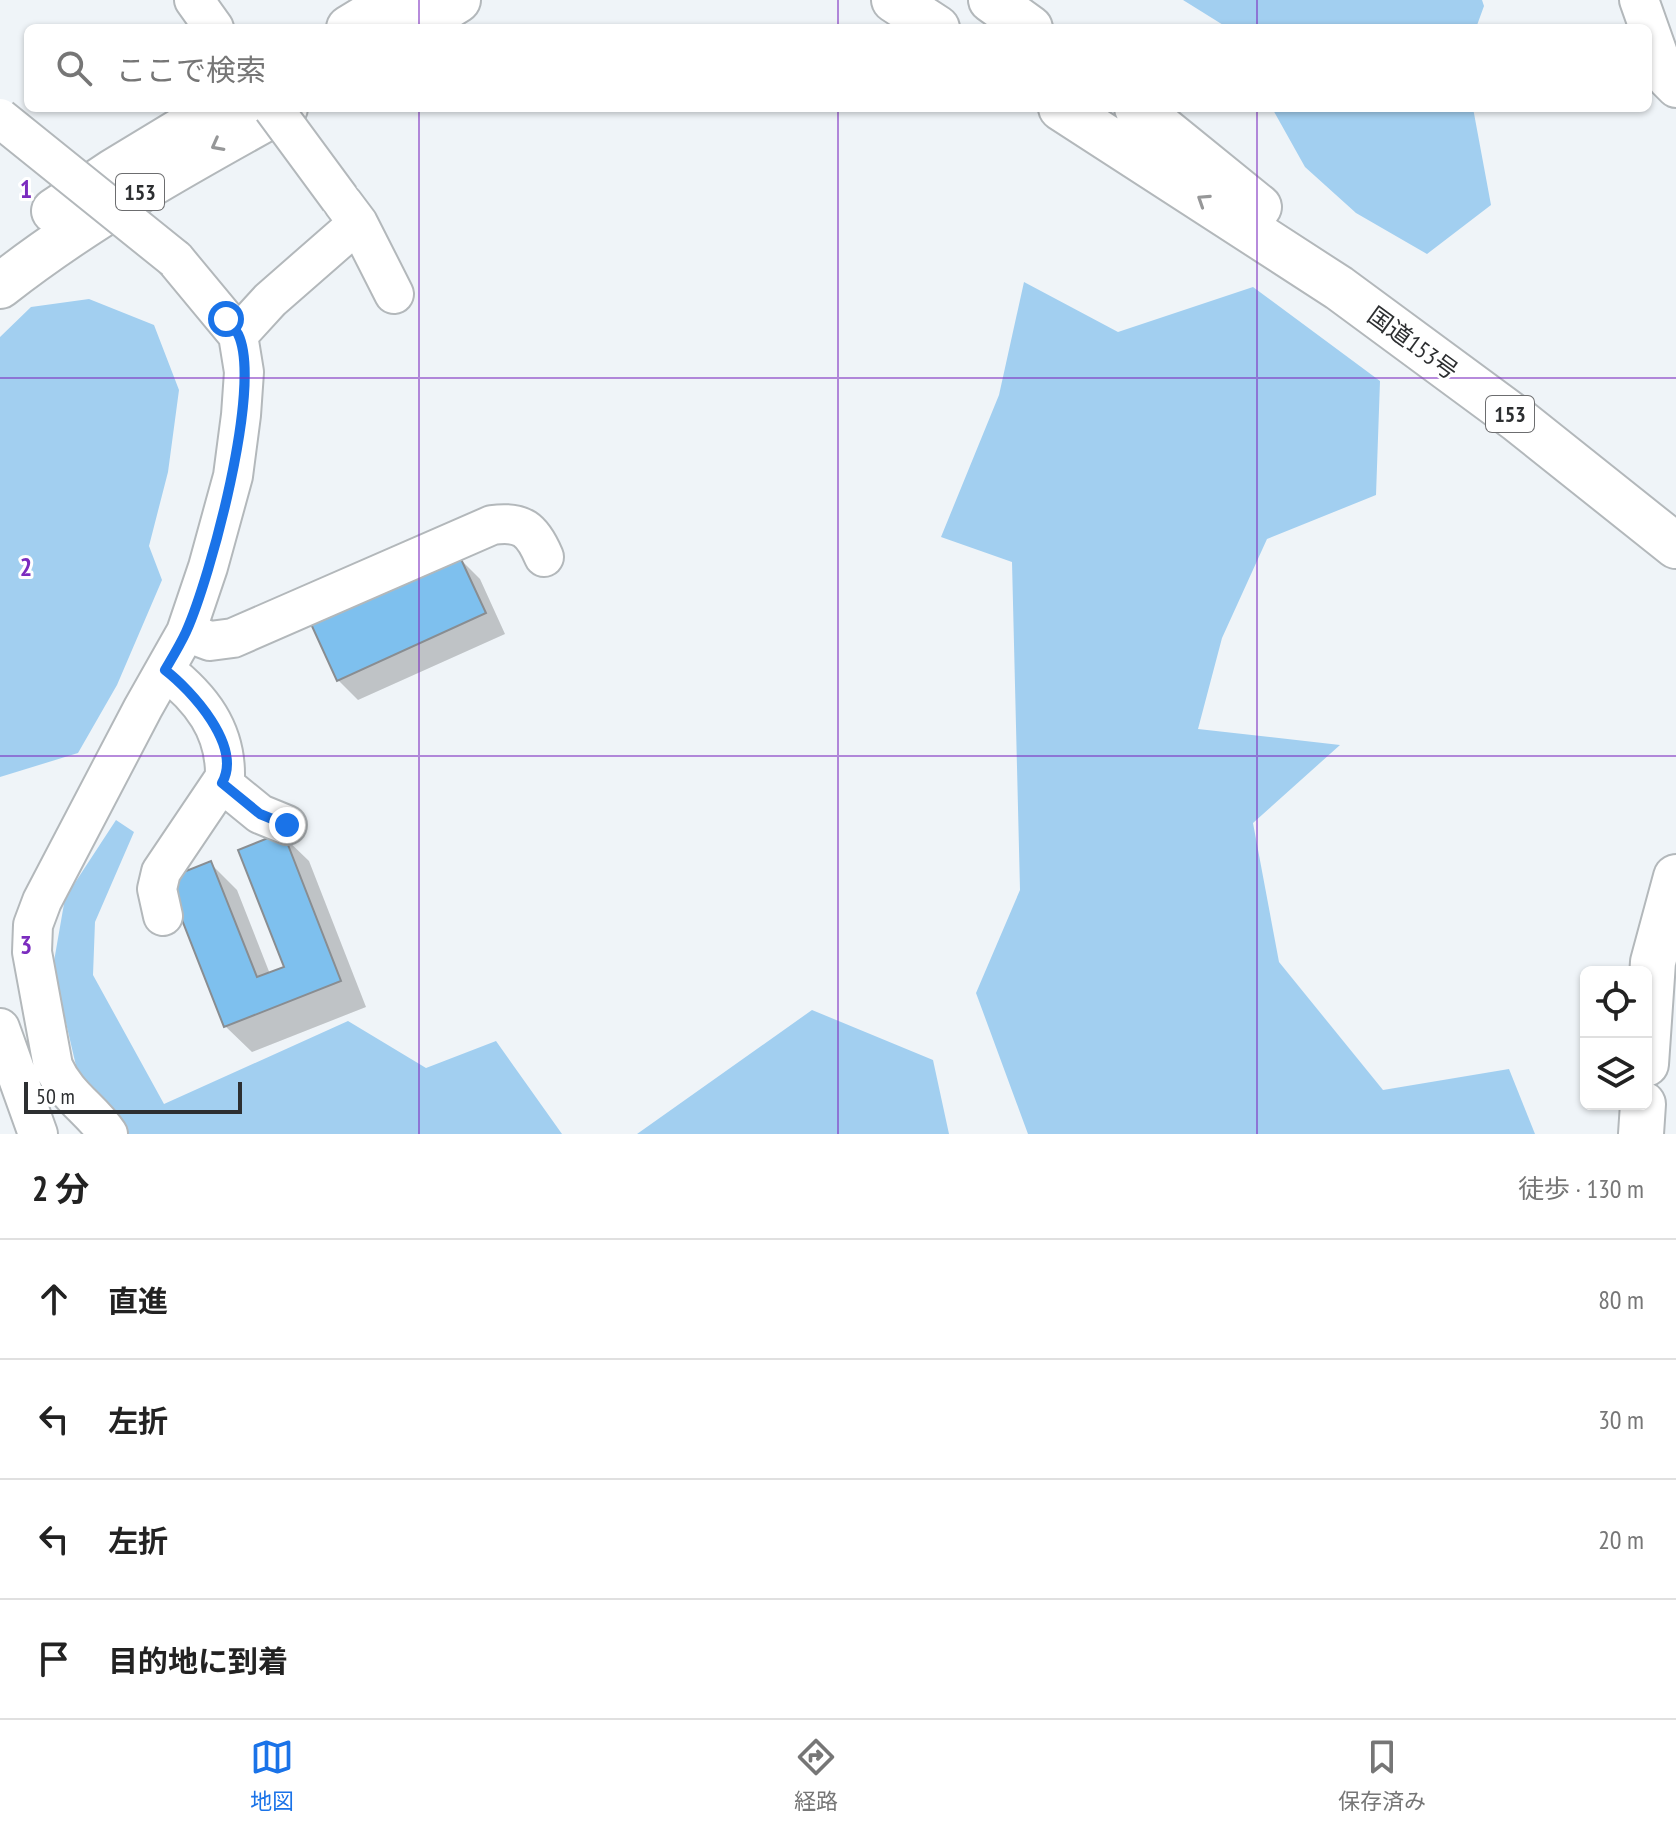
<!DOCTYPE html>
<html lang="ja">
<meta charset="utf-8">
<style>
:root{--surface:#fff;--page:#f6f6f6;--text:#222;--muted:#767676;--line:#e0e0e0;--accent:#1a73e8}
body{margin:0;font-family:"PT Sans Narrow","Noto Sans JP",sans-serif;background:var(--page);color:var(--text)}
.controls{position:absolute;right:24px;bottom:24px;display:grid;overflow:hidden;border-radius:12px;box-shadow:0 2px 6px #0004}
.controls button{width:72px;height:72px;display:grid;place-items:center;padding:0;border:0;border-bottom:2px solid var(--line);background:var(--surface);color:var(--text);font:40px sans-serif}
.scale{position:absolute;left:24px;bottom:20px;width:218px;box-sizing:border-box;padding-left:8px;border:4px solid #2d2f31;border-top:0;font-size:22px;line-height:28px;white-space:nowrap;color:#2d2f31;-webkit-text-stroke:6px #fff;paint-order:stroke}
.stop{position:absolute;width:24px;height:24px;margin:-18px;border:6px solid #1a73e8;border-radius:50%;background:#fff}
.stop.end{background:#1a73e8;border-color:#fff;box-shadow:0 2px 8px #0008}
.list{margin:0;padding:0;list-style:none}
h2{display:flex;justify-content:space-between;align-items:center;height:104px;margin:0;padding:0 32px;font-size:34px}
h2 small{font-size:26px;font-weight:400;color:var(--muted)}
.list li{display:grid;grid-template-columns:52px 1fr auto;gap:24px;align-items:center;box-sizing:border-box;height:120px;padding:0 32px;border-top:2px solid var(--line)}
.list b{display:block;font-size:30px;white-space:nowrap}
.list em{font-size:26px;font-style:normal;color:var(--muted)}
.icon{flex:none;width:44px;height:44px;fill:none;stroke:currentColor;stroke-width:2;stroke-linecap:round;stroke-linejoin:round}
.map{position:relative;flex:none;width:1676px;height:1134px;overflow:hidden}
.search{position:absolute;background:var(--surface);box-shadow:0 2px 6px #0004;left:24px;right:24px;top:24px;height:88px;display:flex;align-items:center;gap:20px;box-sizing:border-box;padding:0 28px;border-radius:12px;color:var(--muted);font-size:30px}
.sheet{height:584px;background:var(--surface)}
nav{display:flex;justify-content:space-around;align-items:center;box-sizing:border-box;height:112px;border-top:2px solid var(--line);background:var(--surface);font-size:22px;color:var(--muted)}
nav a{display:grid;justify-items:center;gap:4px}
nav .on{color:var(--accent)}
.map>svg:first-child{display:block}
.green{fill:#a2cff0}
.shadow{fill:#0003}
.building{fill:#7ec0ee;stroke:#898d91;stroke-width:2}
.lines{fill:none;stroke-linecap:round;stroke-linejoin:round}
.minor-casing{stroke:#b3b8bb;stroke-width:42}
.major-casing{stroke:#b3b8bb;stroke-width:48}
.highway-casing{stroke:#b3b8bb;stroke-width:48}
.minor{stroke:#fff;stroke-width:38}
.major{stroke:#fff;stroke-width:44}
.highway{stroke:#fff;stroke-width:44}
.minor-bridge-casing{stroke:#b3b8bb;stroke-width:42;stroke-linecap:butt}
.minor-bridge{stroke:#fff;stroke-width:38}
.oneway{stroke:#969798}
.route{stroke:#1a73e8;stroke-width:10}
.grid{fill:none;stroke:#7b2cbf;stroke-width:2;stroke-opacity:0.55}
.labels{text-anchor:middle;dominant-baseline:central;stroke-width:6;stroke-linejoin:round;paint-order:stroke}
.shield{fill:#fff;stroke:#6c6d6f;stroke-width:2}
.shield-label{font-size:22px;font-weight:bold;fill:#2d2f31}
.street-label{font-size:24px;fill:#2d2f31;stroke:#fff}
.grid-label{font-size:26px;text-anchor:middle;font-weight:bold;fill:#7b2cbf;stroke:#fff;stroke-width:6;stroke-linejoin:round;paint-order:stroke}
</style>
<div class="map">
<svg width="1676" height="1134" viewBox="0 0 1676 1134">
<rect width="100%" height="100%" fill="#eff4f8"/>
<path class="green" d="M1183 0H1482L1484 6 1476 28H1228Z
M1272 108H1473L1491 205 1427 254 1356 213 1305 167Z
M1024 282 1118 332 1253 287 1380 381 1376 495 1267 539 1222 638 1198 729 1340 745 1253 823 1279 962 1383 1090 1509 1069 1535 1134H1028L976 993 1020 890 1012 562 941 537 999 395Z
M89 299 154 325 179 390 168 472 149 546 162 580 117 685 78 753 0 777V337L31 307Z
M116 820 134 832 95 922 93 975 164 1104 348 1021 426 1068 496 1041 562 1134H114L77 1070 53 967 65 898Z
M812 1010 933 1060 949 1134H637Z"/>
<path class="shadow" d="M460 559 480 579 505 634 358 700 338 680Z
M282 835 309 861 366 1007 252 1052 225 1026 210 863 237 890 270 974 287 968Z"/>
<path class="building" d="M460 557 486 613 337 681 311 624Z
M283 832 341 981 224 1027 166 879 211 861 257 977 284 967 238 850Z"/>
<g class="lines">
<g class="minor-casing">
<path id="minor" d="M194 0 214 28
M1639 0 1667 79 1676 88
M343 203 358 223 394 294
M238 335 270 300 358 223
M186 632 210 641 233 638 492 525C522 521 532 529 544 557
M222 783 260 814 287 825
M163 916 157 889 161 872 225 777C226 730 201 698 165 670
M0 1028 38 1134
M108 1134C90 1108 67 1097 53 1066L32 952 33 925 42 901 143 708 186 632 208 567 233 476 241 415 244 372 238 335 175 259"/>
</g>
<g class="major-casing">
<path id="major" d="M1646 1064 1653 962 1676 877
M1641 1134 1643 1104"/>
</g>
<g class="highway-casing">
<path id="highway" d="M894 0 937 28
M991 0 1030 28
M349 28 395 0
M413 28 458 0
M1061 108 1339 288 1518 420 1676 546
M1137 108 1259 207
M54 211 114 171 218 108
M0 286C88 217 187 162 285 108"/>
</g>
<use href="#minor" class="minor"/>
<use href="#major" class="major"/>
<use href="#highway" class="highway"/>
<g class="minor-bridge-casing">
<path id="minor-bridge" d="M273 108 340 199
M0 118 175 259"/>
</g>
<use href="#minor-bridge" class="minor-bridge"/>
</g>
<defs><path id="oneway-chevron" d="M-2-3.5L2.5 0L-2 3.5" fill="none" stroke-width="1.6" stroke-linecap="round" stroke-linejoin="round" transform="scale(2)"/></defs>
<g class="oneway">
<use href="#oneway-chevron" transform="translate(217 145) rotate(152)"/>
<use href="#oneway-chevron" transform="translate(1203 200) rotate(-147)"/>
</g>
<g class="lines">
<path class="route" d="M226 319C230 324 235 329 238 334 263 385 210 579 186 632 180 645 172 658 165 670 191 690 243 746 222 783L260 814 287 825"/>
</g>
<path class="grid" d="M419 0V28M838 0V28M1257 0V28M419 108V1134M838 108V1134M1257 108V1134M0 378H1676M0 756H1676"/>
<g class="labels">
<g class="shield">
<rect x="116" y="174" width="48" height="36" rx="6"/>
<rect x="1486" y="396" width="48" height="36" rx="6"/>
</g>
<g class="shield-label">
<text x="140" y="192">153</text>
<text x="1510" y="414">153</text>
</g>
<g class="street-label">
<text transform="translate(1413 343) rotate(36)">国道153号</text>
</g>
</g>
<g class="grid-label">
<text x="26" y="198">1</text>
<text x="26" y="576">2</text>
<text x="26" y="954">3</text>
</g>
</svg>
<div class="controls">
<button><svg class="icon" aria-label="locate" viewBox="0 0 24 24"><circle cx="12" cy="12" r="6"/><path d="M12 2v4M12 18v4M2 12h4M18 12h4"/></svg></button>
<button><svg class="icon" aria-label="layers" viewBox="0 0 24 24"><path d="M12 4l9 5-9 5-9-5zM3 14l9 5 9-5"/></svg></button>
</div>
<div class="scale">50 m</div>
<div class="stop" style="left:226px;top:319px"></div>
<div class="stop end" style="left:287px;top:825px"></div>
<div class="search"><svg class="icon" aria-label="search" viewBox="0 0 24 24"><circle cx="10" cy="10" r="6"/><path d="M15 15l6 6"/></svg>ここで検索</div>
</div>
<section class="sheet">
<h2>2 分<small>徒歩 · 130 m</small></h2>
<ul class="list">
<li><svg class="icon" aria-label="ahead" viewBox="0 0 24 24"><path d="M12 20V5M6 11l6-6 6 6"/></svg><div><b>直進</b></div><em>80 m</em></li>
<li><svg class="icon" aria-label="left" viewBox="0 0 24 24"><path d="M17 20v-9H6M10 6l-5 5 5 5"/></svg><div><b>左折</b></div><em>30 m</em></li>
<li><svg class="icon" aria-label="left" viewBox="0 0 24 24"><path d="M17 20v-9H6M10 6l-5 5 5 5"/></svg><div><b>左折</b></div><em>20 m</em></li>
<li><svg class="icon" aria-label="arrive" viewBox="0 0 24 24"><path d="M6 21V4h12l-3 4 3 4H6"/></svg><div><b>目的地に到着</b></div></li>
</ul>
</section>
<nav>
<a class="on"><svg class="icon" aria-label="map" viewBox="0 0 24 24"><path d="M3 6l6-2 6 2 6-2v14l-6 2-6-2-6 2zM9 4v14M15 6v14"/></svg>地図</a>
<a><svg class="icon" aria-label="directions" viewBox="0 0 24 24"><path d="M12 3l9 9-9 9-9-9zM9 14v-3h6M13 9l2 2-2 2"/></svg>経路</a>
<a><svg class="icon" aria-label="saved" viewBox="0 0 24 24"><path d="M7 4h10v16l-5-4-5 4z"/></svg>保存済み</a>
</nav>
